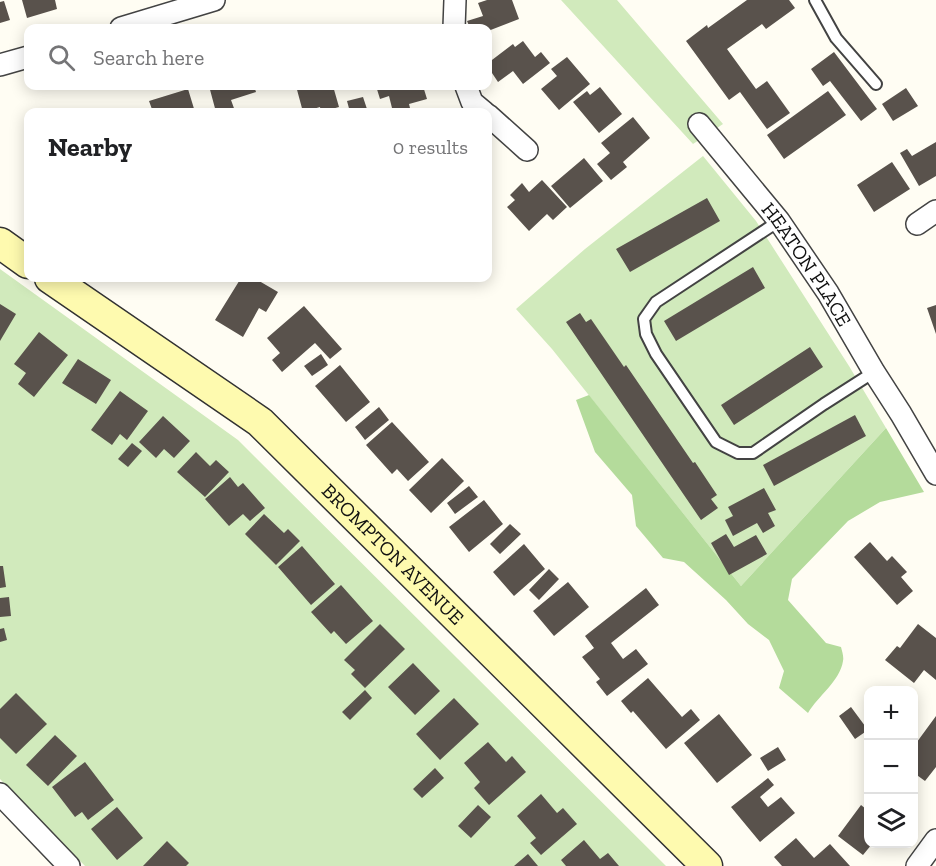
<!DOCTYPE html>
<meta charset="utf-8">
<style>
:root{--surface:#fff;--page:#f6f6f6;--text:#202124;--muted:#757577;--line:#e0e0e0}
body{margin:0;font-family:"Zilla Slab",serif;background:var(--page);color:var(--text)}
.controls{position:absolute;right:18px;bottom:18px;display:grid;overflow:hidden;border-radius:12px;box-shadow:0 3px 15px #0003}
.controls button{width:54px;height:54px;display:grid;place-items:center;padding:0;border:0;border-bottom:2px solid var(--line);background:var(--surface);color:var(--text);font:30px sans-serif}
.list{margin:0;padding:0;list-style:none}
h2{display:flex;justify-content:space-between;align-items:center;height:78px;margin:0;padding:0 24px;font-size:26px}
h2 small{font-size:20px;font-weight:400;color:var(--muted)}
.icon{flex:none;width:33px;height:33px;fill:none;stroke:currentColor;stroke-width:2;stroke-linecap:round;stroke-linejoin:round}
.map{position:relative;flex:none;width:936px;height:866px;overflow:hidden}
.search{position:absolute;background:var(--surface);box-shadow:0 3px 15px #0003;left:24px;top:24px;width:468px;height:66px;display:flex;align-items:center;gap:15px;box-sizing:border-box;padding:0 21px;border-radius:12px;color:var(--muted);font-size:22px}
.panel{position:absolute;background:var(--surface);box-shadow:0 3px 15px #0003;left:24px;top:108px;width:468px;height:174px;border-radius:12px}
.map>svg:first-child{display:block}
.green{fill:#d1eabc}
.forest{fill:#b4db9b}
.building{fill:#59524c}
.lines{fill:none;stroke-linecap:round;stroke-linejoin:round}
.lane-casing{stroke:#434343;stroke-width:14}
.street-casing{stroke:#434343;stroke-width:24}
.secondary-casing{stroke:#323232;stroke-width:33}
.lane{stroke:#fff;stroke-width:10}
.street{stroke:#fff;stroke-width:21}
.secondary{stroke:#fefaaf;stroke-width:30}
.labels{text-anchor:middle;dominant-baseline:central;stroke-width:6;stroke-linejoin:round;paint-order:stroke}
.street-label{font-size:20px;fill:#101010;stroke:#fff}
</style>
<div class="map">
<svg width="936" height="866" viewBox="0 0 936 866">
<rect width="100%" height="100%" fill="#fffdf3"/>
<path class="green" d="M561 0H617L723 124 693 144Z
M703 156 756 221 849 366 886 428 741 586 552 349 516 309 585 249Z
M0 269 238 440 666 866H85L0 779Z"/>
<path class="forest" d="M589 395 741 586 886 428 924 492 880 502 848 521 792 579 788 600 826 643 841 647C842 651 844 657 843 661 840 681 818 696 808 713L779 688 784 671 769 640 748 624 726 600 684 562 663 558 636 526 632 495 595 452 576 400Z"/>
<path class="building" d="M22 0H55L57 9 27 18Z
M487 0H512L519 19 488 31V28H470L467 21 483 16 478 3Z
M747 0H789L795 8 766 29 762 24 727 49 756 89 767 81 790 113 767 129 740 92 729 100 686 41 707 25 708 28Z
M4 1 10 20 0 23V2Z
M523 41 535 57 541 52 550 63 523 84 513 71 498 82 488 67V63L513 44 515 47Z
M834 52 877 109 861 121 830 81 823 86 811 69Z
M567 57 590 84 559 110 541 89 557 76 551 69Z
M209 86H254L256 92 231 100 235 111 243 109 244 112H216Z
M296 86H333L339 107 321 112 320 107 303 112Z
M376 86H423L427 99 409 104 411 112H393L389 96 380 99Z
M600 87 622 114 599 133 573 102 587 91 590 95Z
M906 88 918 106 893 121 882 104Z
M188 89 195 112H153L149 101Z
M828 91 846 115 784 159 767 135Z
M363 97 368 112H350L347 101Z
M633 117 650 138 623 162 627 167 611 180 597 164 610 153 601 143Z
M936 142V176L919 186 900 153 907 149 912 156Z
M584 158 603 181 570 208 551 186Z
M892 162 910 189 874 212 857 185Z
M542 180 567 207 553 220 547 214 529 231 507 207 515 200 510 195 522 183 529 192Z
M707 198 720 221 630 272 616 249Z
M753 267 765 288 676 341 664 321Z
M241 278H254L278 292 266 312 259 308 243 337 215 320Z
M0 304 16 314 0 341Z
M936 305V334L927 308Z
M304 306 342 349 330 359 315 343 282 372 272 360 280 353 267 338Z
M580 313 586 322 591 319 624 367 626 365 693 463 695 462 717 495 711 499 718 508 701 520 566 322Z
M39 332 68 355 34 397 18 384 26 373 14 364Z
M810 347 823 367 734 425 721 405Z
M321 354 328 365 312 376 304 366Z
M78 359 111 380 96 404 62 383Z
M340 365 370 402 346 422 315 386Z
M120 391 148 411 127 440 120 434 112 445 91 430Z
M379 407 389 420 365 440 355 427Z
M855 415 866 436 774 486 763 465Z
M163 416 190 441 174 458 164 449 156 458 139 442Z
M392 422 429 462 408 481 397 469 392 474 366 445Z
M132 443 142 451 128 467 118 459Z
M196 452 210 466 216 460 229 472 205 497 177 472Z
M442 458 464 481 431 513 409 490Z
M230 477 238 487 243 483 265 508 250 521 243 514 229 526 205 499Z
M469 486 478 497 455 514 447 503Z
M764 488 776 510 768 513 775 526 763 533 757 523 733 536 725 520 733 516 728 507Z
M484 500 503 524 469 552 449 527Z
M264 514 284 533 288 529 300 541 276 565 245 534Z
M510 524 521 534 500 554 490 544Z
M726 534 734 547 756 535 767 554 729 575 711 543Z
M870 542 887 561 892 556 907 572 901 577 913 591 897 605 854 557Z
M524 544 545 569 514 596 493 572Z
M302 546 335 584 311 605 278 567Z
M0 566H3L6 587 0 588Z
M549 569 559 579 539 600 529 590Z
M568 582 589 607 554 636 533 611Z
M341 585 373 621 346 644 334 631 331 634 311 612Z
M646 588 659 605 611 643 623 659 636 649 648 664 607 696 596 682 600 679 582 657 594 648 585 636Z
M9 597 11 616 0 617V598Z
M380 624 405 649 365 688 351 674 355 670 344 660Z
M918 624 936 638V680L924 670 914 683 885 660 897 646 900 648Z
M4 628 7 640 0 642V629Z
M413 663 440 691 415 715 388 687Z
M648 678 682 717 691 709 700 720 666 749 633 711 631 713 621 701Z
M365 690 372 698 350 720 342 712Z
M16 693 47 724 16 754 0 738V709Z
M454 698 479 724 440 760 416 734Z
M851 707 868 730 855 739 839 716Z
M719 714 752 755 717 783 684 743Z
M936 716V767L925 781 914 773V746Z
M55 735 77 756 48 786 26 765Z
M488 742 506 762 512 756 526 772 489 805 474 788 480 782 464 763Z
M778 747 786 760 768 771 760 758Z
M85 762 114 800 88 820 82 812 75 817 52 787Z
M435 768 444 778 422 798 413 789Z
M768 778 774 785 760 797 768 807 781 797 795 813 760 842 731 807Z
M541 794 557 813 563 808 577 824 541 855 530 843 536 838 517 816Z
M478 805 491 817 471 838 458 826Z
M861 805 866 809 868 805V844H872L863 855 838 836Z
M117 807 143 838 117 860 91 829Z
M796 838 814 858 830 844 850 866H782L774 857Z
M584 840 600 859 608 853 619 866H566L561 860Z
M167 841 189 863 186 866H143Z
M528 854 538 866H514Z"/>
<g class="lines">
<g class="lane-casing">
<path id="lane" d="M815 0 836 38 876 84
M779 221 656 302 644 319 646 334 656 354 716 442 738 453H753L824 404 874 372"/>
</g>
<g class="street-casing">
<g id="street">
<path d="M121 28 214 0"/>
<path d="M454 28 455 0"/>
<path d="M0 65 28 57"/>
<path d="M466 86 472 102 484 112"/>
<path d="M488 115 527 150"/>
<path id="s1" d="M699 124 779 221 828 293 874 372 901 414 936 474"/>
<path d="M917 224 936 211"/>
<path d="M0 794 69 866"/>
<path d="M917 866 936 840"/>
</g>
</g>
<g class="secondary-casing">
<g id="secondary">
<path d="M0 243 28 263"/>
<path id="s2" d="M50 278 260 422 707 866"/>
</g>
</g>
<use href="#lane" class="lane"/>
<use href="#street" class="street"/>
<use href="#secondary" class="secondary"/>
</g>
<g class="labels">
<g class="street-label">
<text stroke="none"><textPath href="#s1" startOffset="177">HEATON PLACE</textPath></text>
<text stroke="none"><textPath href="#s2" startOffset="442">BROMPTON AVENUE</textPath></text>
</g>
</g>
</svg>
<div class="controls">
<button>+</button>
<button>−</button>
<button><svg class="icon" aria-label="layers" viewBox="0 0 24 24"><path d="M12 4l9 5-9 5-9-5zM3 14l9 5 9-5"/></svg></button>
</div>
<div class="search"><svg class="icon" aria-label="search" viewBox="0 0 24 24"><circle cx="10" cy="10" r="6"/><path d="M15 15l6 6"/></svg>Search here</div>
<section class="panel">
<h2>Nearby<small>0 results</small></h2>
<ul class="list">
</ul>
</section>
</div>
